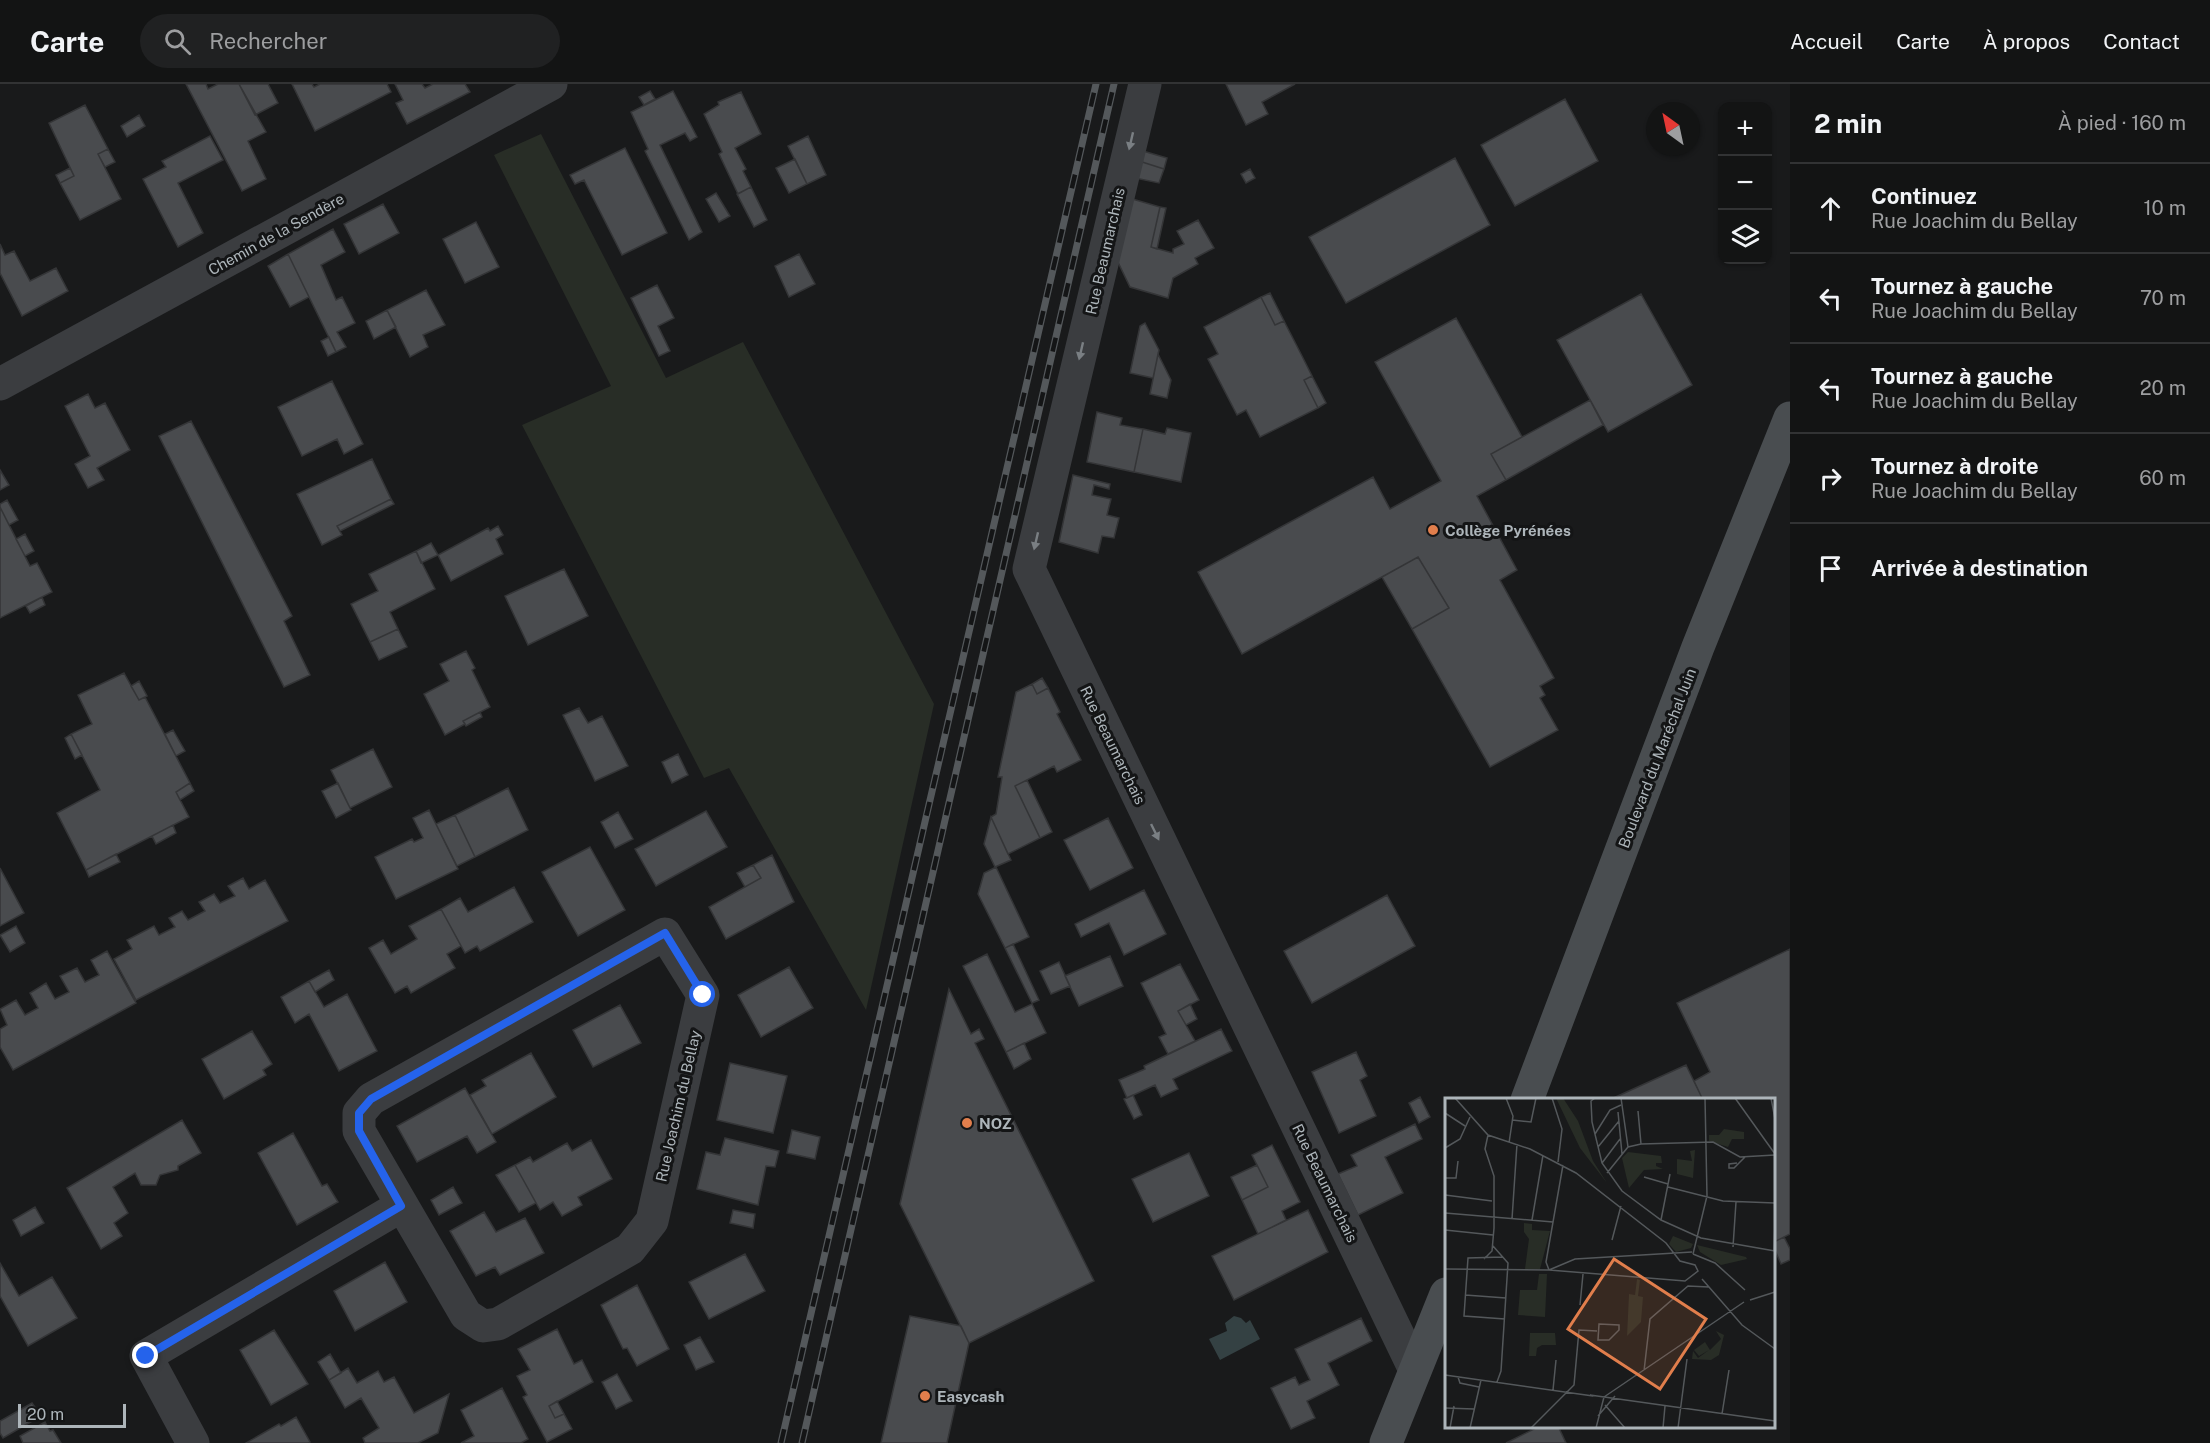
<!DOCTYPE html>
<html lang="fr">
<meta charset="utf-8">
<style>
:root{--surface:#131414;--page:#202122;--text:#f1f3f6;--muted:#9d9ea0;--line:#323334}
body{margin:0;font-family:"Public Sans",sans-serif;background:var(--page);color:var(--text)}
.controls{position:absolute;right:18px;top:18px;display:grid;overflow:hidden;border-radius:12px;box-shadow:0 2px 4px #0004}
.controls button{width:54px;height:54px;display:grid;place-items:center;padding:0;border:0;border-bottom:2px solid var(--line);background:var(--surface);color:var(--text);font:30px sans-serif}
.compass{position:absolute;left:1646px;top:18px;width:54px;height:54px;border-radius:50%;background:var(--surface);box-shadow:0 2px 4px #0004;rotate:327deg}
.scale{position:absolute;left:18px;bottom:15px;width:108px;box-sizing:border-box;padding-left:6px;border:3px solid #adb5ba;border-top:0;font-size:16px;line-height:21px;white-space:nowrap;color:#adb5ba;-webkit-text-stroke:4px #141516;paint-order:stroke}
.stop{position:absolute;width:18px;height:18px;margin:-14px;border:4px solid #2563eb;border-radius:50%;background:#fff}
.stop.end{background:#2563eb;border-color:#fff;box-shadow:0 2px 6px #0008}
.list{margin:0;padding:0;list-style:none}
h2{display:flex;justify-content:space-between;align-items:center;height:78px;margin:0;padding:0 24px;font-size:26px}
h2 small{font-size:20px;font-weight:400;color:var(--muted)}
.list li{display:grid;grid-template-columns:39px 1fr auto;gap:18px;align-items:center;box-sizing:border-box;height:90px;padding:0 24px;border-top:2px solid var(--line)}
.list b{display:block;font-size:22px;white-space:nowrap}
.list p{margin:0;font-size:20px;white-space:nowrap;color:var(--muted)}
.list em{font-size:20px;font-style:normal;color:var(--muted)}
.icon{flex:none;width:33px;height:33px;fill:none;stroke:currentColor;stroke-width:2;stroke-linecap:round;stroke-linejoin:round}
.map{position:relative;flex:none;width:1790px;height:1359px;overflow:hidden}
header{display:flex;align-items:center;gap:36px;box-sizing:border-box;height:84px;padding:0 30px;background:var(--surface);border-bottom:2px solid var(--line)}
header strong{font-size:28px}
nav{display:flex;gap:33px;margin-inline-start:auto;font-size:21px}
.search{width:420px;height:54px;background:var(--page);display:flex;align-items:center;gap:15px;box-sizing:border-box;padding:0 21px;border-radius:33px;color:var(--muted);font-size:22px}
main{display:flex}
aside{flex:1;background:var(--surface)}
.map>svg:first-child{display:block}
.green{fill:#282d26}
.water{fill:#344143}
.building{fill:#494b4e;stroke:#343537;stroke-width:1.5}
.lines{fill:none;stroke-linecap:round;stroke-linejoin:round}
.street{stroke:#3b3d40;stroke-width:33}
.secondary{stroke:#494d50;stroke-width:33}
.rail-casing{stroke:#54585b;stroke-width:7}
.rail{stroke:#141516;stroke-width:4.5;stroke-dasharray:14;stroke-linecap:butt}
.oneway{fill:#7a7f83}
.route{stroke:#2563eb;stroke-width:8}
.poi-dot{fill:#e17e4c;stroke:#141516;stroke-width:2}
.labels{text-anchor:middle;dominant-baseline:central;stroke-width:6;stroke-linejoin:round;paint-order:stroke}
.street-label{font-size:15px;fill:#adb5ba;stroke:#141516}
.poi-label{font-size:15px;font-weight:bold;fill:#adb5ba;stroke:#141516;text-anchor:start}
.inset-road{fill:none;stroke:#54585b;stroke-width:1.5}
.view{fill:#e17e4c;fill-opacity:0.15;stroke:#e17e4c;stroke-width:3}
.inset-edge{fill:none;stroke:#adb5ba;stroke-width:3}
</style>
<header>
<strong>Carte</strong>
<div class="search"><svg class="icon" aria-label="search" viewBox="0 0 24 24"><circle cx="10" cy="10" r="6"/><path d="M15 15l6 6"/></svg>Rechercher</div>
<nav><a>Accueil</a><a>Carte</a><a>À propos</a><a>Contact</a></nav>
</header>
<main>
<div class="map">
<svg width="1790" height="1359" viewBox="0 0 1790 1359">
<rect width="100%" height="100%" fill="#191a1b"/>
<path class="green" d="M541 50 666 294 743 258 934 620 866 926 729 684 704 694 522 341 611 302 494 71Z"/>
<path class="water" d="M1234 1232 1241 1234 1246 1239 1250 1236 1260 1255 1220 1276 1209 1255 1227 1247 1225 1239Z"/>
<path class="building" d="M186 0H206L208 5 218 0H239L266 48 248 57 266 95 242 107Z
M239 0H268L278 19 255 31Z
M292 0H312L314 3 320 0H387L391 8 315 47Z
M395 0H422L425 4 433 0H465L470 8 407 40 396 19 403 16Z
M1226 0H1295L1262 18 1268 30 1246 41Z
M650 7 655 15 644 21 639 13Z
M673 7 697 53 690 57 685 49 660 61 702 148 689 156 645 67 648 65 631 28Z
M741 8 761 50 735 64 746 85 743 87 751 103 738 110 719 70 722 68 704 30 719 21 718 18Z
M1565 15 1598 77 1515 122 1481 61Z
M85 21 108 65 98 70 121 115 80 136 60 99 74 92 49 39Z
M139 31 145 42 127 53 121 42Z
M210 52 223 76 178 99 203 149 178 163 143 95 166 83 162 77Z
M808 52 826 91 807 100 788 62Z
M625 64 667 149 622 171 584 96 575 100 570 91Z
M108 65 115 78 105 83 98 70Z
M1143 67 1167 74 1164 85 1139 77Z
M1455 74 1490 141 1346 219 1309 153Z
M795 75 807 100 789 109 776 84Z
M1139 77 1164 85 1159 99 1135 94Z
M70 84 74 92 60 99 56 91Z
M1250 85 1255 94 1246 99 1241 90Z
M751 103 767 136 754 143 737 110Z
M716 109 730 132 719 138 706 115Z
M1129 114 1160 123 1151 163 1173 169V165L1184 160 1177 147 1198 136 1214 164 1195 174 1198 180 1173 194 1168 214 1130 203 1115 172Z
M383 120 399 149 359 170 344 140Z
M1160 123 1166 124 1157 165 1151 163Z
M476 138 499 183 465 199 443 155Z
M333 145 345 168 321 181 336 216 342 213 355 239 337 248 346 263 336 268 288 170Z
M0 160 5 171 14 167 30 197 56 184 68 207 22 232 0 189Z
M288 170 309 213 290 223 268 182Z
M799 170 815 200 789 213 775 182Z
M657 201 674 234 658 242 670 267 659 272 631 214Z
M426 206 445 241 423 251 428 263 410 273 387 226Z
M1270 209 1284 237 1275 241 1261 213Z
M1641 210 1692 301 1608 348 1557 256Z
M1261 213 1275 241 1284 237 1301 270 1312 292 1304 296 1318 324 1260 353 1246 326 1237 331 1208 275 1218 270 1204 243Z
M387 226 396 243 374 255 366 237Z
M1456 234 1522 353 1491 370 1506 396 1477 412 1517 486 1500 496 1554 594 1540 602 1545 611 1540 614 1558 646 1490 683 1412 545 1449 524 1418 473 1242 570 1198 488 1373 393 1390 425 1441 397 1375 278Z
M1145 239 1159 266 1153 294 1130 289 1140 242Z
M329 253 336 268 328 272 321 257Z
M1158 270 1171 296 1167 314 1150 310Z
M1312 292 1326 319 1318 324 1304 296Z
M332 297 363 360 344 370 337 355 302 372 278 323Z
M88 310 95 324 105 319 130 366 97 384 104 396 88 404 75 380 90 372 65 322Z
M1590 316 1603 341 1506 396 1491 370Z
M1097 328 1122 334 1120 341 1143 345 1134 388 1087 378Z
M191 337 292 532 284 537 310 591 284 603 159 352Z
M1167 344 1191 349 1181 398 1134 388 1143 345 1165 350Z
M372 375 391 415 337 442 342 451 322 461 297 410Z
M0 386 9 401 0 406Z
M1073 391 1110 400 1109 405 1094 401 1092 411 1111 415 1107 431 1119 434 1114 454 1102 452 1098 469 1059 458Z
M391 415 394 420 340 447 337 442Z
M7 416 18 436 9 441 0 423V420Z
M0 423 30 482 37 479 52 508 0 534Z
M498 442 503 451 496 455 503 470 451 497 438 471 488 444 490 447Z
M25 450 34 467 25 472 16 455Z
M431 459 438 471 421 479 416 467Z
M416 467 435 505 390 528 398 545 370 558 351 520 378 507 369 490Z
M1418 473 1449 524 1412 545 1382 493Z
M564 485 588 532 528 561 505 512Z
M42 513 45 521 30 529 26 522Z
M398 545 407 563 379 576 370 558Z
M466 567 475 584 472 586 490 623 463 637 465 640 445 651 424 610 449 597 440 580Z
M124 589 139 616 145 613 190 699 176 708 189 733 86 786 57 729 100 706 71 650 92 640 78 611Z
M1042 594 1048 604 1037 610 1032 600Z
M139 597 147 612 139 616 131 602Z
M1032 600 1037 610 1048 604 1060 628 1057 630 1081 676 1057 688 1054 682 1015 702 1040 754 1008 770 991 733 996 730 1002 693H998L1016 608Z
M579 624 588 639 602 632 628 682 595 697 563 631Z
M480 628 482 633 466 642 463 637Z
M173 646 185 667 176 672 165 650Z
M71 650 82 671 75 675 65 654Z
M373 665 392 703 350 724 331 686Z
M678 670 688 691 672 699 662 678Z
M1027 696 1052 748 1040 754 1015 702Z
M190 699 194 707 180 716 176 708Z
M338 699 351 726 336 734 322 707Z
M508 704 528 746 475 773 455 731Z
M429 726 458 785 396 815 375 773 412 755 414 758 423 754 413 734Z
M706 727 727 763 656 802 635 765Z
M618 728 633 755 615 764 601 738Z
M455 731 475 773 457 782 436 740Z
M991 733 1011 776 995 783 984 760Z
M1108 734 1133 784 1090 806 1064 756Z
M173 741 176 749 156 760 152 752Z
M590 763 625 826 578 852 542 788Z
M116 770 120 778 89 793 86 786Z
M772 771 794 818 726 855 709 823 761 794 753 781Z
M753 781 761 794 745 803 737 789Z
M996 783 1029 853 1005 864 978 810 984 789Z
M0 784 24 829 0 842Z
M243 794 249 805 265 796 288 837 136 916 114 875 132 865 127 856 154 842 159 851 175 843 169 834 182 827 188 836 205 827 199 818 214 810 220 819 235 812 228 802Z
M514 803 533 838 480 867 477 862 465 869 441 825 460 814 468 828Z
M1144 806 1166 850 1124 871 1109 839 1081 853 1075 840Z
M1387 811 1415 862 1312 919 1284 867Z
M441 825 461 862 447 870 455 884 411 909 407 902 395 909 369 864 383 856 391 870 417 855 409 842Z
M16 842 25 859 10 868 0 851Z
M1013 860 1039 916 1032 919 1005 864Z
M1790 865V1150L1774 1158V1016H1703L1694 997 1710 988 1677 919Z
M107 867 136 919 13 986 0 963V945L7 941 0 925 16 916 25 931 38 924 30 909 46 899 55 915 69 908 60 892 77 884 85 898 99 891 91 876Z
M987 870 1015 928 1032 920 1046 949 1006 968 963 882Z
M1110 872 1123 902 1079 922 1065 892Z
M1059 878 1070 902 1051 910 1040 887Z
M1180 880 1199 916 1178 927 1195 957 1168 970 1159 953 1166 950 1141 899Z
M789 883 813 924 761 953 738 911Z
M329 886 334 896 315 908 309 897Z
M309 897 324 923 347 910 377 967 339 987 309 930 295 939 281 913Z
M949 905 971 950 979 945 984 955 975 959 1094 1197 969 1259 900 1120Z
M1190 920 1197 935 1186 941 1178 927Z
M620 921 641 959 593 983 573 946Z
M1221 945 1232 967 1173 995 1178 1005 1161 1013 1155 1001 1127 1014 1119 996 1145 985 1144 982Z
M252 947 272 980 263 986 266 991 224 1015 202 975Z
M1024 959 1031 975 1014 985 1006 968Z
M1356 968 1367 992 1360 996 1376 1032 1339 1049 1312 988Z
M531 969 556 1013 492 1050 470 1011 486 1002 482 996Z
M730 979 787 992 773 1049 717 1036Z
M1686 981 1703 1016H1609Z
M465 1004 496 1058 477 1069 467 1052 417 1078 397 1042Z
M1133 1011 1142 1031 1134 1035 1124 1015Z
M1420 1013 1430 1033 1419 1039 1409 1019Z
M182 1036 201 1069 178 1082V1086L160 1091 156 1101H141L135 1089 113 1103 128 1129 114 1139 122 1152 101 1165 67 1104Z
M1415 1040 1422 1055 1385 1073 1403 1109 1358 1131 1338 1090 1357 1082 1351 1071Z
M792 1046 820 1053 815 1075 787 1069Z
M293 1049 322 1102 327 1100 338 1118 297 1141 258 1069Z
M725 1054 779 1067 775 1083 766 1082 758 1121 697 1105 706 1068 720 1071Z
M591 1056 612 1095 578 1113 582 1121 562 1132 553 1118 540 1126 515 1081 530 1073 533 1078 567 1059 572 1067Z
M1272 1061 1300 1118 1282 1127 1286 1136 1258 1150 1242 1116 1268 1103 1252 1071Z
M1189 1069 1209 1112 1153 1138 1132 1095Z
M515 1081 536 1119 519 1128 496 1091Z
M1257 1081 1268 1103 1242 1116 1231 1093Z
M453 1103 462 1119 439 1131 431 1116Z
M35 1123 44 1139 21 1152 13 1136Z
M733 1126 755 1130 753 1144 730 1139Z
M1308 1126 1328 1168 1234 1216 1212 1172Z
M484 1128 496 1148 525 1134 544 1169 500 1191 495 1183 476 1192 450 1147Z
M1784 1153 1790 1165V1176L1781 1180 1774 1164V1158Z
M745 1170 765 1207 709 1235 689 1198Z
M385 1178 407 1218 355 1247 334 1207Z
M0 1179 19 1212 52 1193 77 1234 28 1262 0 1212Z
M637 1201 669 1265 637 1282 627 1264 623 1265 601 1221Z
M910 1232 961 1242 969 1259 947 1359H881Z
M1361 1234 1372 1257 1328 1279 1339 1301 1307 1317 1315 1334 1291 1345 1271 1304 1295 1293 1299 1301 1310 1296 1295 1265Z
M557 1245 574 1280 582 1276 593 1298 549 1322 555 1334 564 1330 572 1345 547 1358 523 1313 527 1311 517 1292 530 1286 518 1265Z
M274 1246 308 1300 271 1321 240 1266Z
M700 1253 714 1278 696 1286 684 1261Z
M330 1270 341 1289 329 1296 318 1278Z
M348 1284 357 1299 378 1287 384 1298 394 1293 414 1329 449 1310 438 1349 418 1359H365L363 1354 379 1344 361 1314 345 1324 329 1296Z
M617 1290 632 1317 616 1325 602 1298Z
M502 1304 528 1355 521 1359H461L474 1352 461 1326Z
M557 1317 564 1330 555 1334 549 1322Z
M32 1319 41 1332 3 1354 0 1349V1337Z
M296 1333 310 1358 308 1359H246L279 1340 281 1342Z
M45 1338 50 1347 53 1346 61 1359H23L20 1352Z
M1540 1342H1558L1566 1359H1506Z"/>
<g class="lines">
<path class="street" d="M1145 0 1029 485 1415 1286
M0 300 551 0
M665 850 703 911 652 1137 630 1165 498 1240 483 1242 466 1231 359 1047V1029L371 1015Z
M193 1359 146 1272 401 1122"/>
<path class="secondary" d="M1527 1016 1698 563 1790 334
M1386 1359 1446 1210"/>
<g class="rail-casing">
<path id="rail" d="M781 1359 1096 0
M802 1359 1114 0"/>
</g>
<use href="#rail" class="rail"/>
</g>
<defs><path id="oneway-solid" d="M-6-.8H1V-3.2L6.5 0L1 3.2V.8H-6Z" transform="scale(1.5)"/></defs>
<g class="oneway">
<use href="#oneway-solid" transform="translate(1131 57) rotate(103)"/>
<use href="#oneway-solid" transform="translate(1081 267) rotate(103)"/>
<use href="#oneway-solid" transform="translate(1036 457) rotate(103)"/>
<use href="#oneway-solid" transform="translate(1155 748) rotate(64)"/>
</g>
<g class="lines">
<path class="route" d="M146 1272 401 1122 359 1047V1029L371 1015 665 849 703 911"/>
</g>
<g class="poi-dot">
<circle cx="1433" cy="446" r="6"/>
<circle cx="967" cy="1039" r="6"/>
<circle cx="925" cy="1312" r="6"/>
</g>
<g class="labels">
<g class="street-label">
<text transform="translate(276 150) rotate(-29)">Chemin de la Sendère</text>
<text transform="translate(1105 167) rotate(-77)">Rue Beaumarchais</text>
<text transform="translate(1113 661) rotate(64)">Rue Beaumarchais</text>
<text transform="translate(1657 674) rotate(-69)">Boulevard du Maréchal Juin</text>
<text transform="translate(678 1022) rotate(-77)">Rue Joachim du Bellay</text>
<text transform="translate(1325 1099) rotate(64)">Rue Beaumarchais</text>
</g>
<g class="poi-label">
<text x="1445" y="446">Collège Pyrénées</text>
<text x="979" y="1039">NOZ</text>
<text x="937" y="1312">Easycash</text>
</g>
</g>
<g transform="translate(1445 1014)">
<rect width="330" height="330" fill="#191a1b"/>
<path d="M111 0H118L133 23 148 63 162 85 135 50ZM279 31 299 34V41H287L283 49 264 43V37H274ZM250 52 248 80 232 76V61L247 63 245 53ZM183 54 216 58 217 65H211V68L218 71 199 72 184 90 177 60ZM79 125 87 126V132L105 133 95 171H80L84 141 79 134ZM228 138 248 146 246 150 231 154 224 146ZM252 147 301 159 302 161 276 167 255 154ZM94 176H102L100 219 73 217 75 192H92ZM192 181 195 182 193 198 198 199 196 224 182 238 184 196 190 197ZM271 233 279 237 274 257 266 262 247 261 248 253 253 260 264 252 254 258 249 252 260 244 265 252 276 241ZM85 235H110L111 247H97L92 250 91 258H84Z" fill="#282d26"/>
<path class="inset-road" d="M61 0 68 18 64 45M107 0 117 31 113 64M150 0 146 3 147 24 157 65 177 93 216 122 256 140 330 153M176 0 183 49M290 0 330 56M326 0 330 21M193 13 196 46M173 14 177 56M0 15 20 28M67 22 86 24 91 0M150 36 165 12 176 7M153 49 174 23M0 50 15 41 25 19M157 65 175 41M292 65 284 66V70H289L300 59M162 75 183 49 196 46 268 44 295 59 330 57M199 79 223 86M0 80H11L13 63M223 89 278 103 330 105M0 97 47 103M0 115 108 124M67 121 72 46M87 122 98 57M216 122 225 76M0 132 48 137M167 142 176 108M48 148 63 165 56 273 52 284M288 149 291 104M329 152 330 125M248 156 262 98 260 0M248 156 270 165 300 192M58 159 23 160 19 218 60 221M39 161 47 153 49 130V78L40 51 43 37M0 171 104 172 240 183 253 173 250 167 235 163 221 145 131 75 85 51 43 37 10 0M104 172 130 161 247 154M104 172 101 164 118 67M257 181 297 227 330 251M20 197 61 200M305 202 330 194M135 207 138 176M154 226 174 227V232L164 242H153ZM199 273 205 221 243 188 264 189M0 277 148 298M13 279 15 285 34 289M108 292 111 262M145 297 330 323M159 299 299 204M160 307 180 330M0 310 29 311M277 316 284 272M153 318 170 298M5 330 9 308M25 330 36 282M86 330 129 287 134 232 152 233M151 330 159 299M218 330 220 308M233 330 242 261"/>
<path class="view" d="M169 161 261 221 215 291 123 231Z"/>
<rect width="330" height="330" class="inset-edge"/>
</g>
</svg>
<div class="controls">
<button>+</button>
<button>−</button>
<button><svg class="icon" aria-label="layers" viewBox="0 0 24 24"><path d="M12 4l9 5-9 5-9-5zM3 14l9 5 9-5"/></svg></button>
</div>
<svg class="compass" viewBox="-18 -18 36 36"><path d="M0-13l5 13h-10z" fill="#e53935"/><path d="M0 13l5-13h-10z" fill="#9d9ea0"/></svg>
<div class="scale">20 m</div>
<div class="stop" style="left:703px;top:911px"></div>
<div class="stop end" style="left:146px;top:1272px"></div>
</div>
<aside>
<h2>2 min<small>À pied · 160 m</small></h2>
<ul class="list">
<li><svg class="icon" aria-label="ahead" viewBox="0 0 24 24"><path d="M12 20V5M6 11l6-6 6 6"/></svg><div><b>Continuez</b><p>Rue Joachim du Bellay</p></div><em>10 m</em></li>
<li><svg class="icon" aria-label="left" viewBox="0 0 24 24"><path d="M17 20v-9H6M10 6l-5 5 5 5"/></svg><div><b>Tournez à gauche</b><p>Rue Joachim du Bellay</p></div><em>70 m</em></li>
<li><svg class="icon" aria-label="left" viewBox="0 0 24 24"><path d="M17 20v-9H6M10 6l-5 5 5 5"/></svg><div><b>Tournez à gauche</b><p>Rue Joachim du Bellay</p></div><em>20 m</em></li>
<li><svg class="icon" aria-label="right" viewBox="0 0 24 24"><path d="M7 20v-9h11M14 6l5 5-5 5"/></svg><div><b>Tournez à droite</b><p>Rue Joachim du Bellay</p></div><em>60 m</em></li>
<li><svg class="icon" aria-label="arrive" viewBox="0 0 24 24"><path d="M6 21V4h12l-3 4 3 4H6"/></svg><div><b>Arrivée à destination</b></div></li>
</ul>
</aside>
</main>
